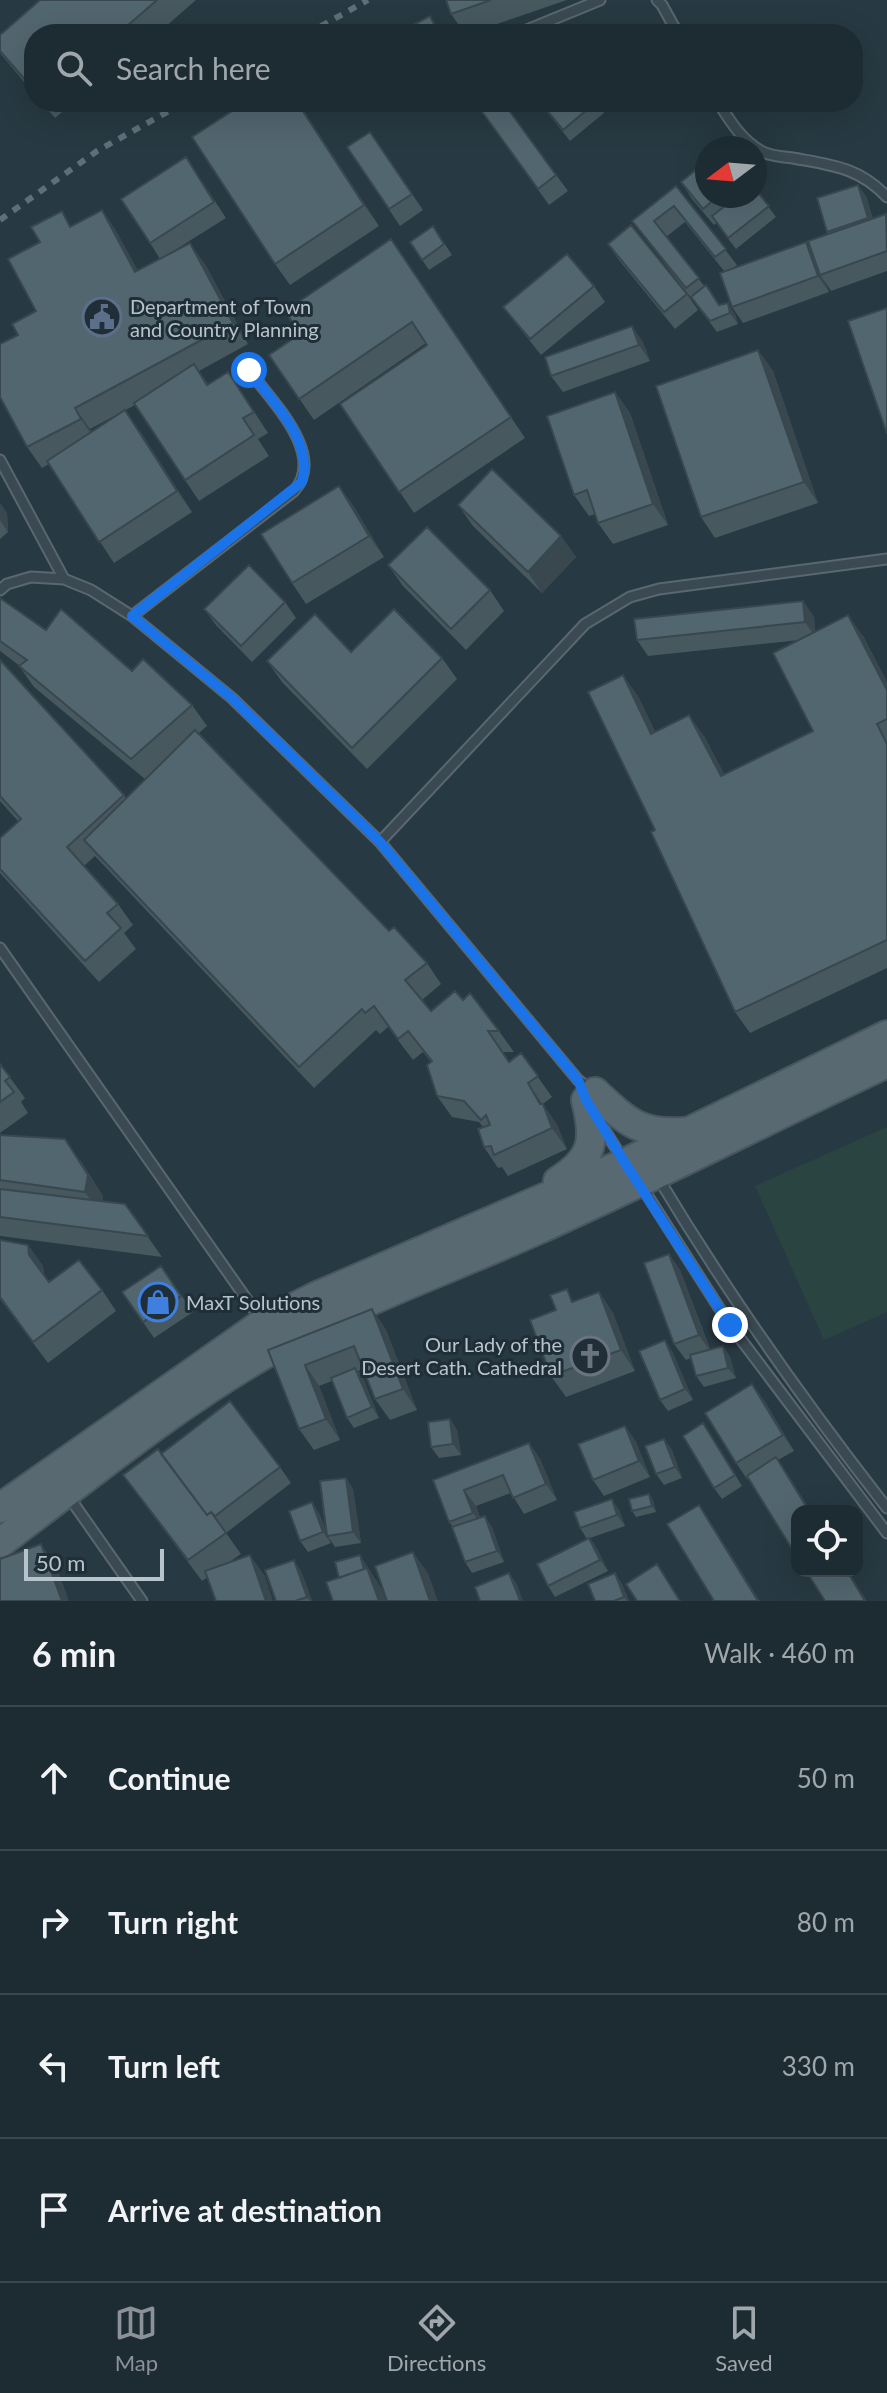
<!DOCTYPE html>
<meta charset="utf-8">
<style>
:root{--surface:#1d2b32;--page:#25333a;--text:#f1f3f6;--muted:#a0a7ac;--line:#3b474d;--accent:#8c9099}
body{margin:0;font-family:Lato,sans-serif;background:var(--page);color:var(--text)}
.controls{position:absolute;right:24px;bottom:24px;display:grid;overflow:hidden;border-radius:16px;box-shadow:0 8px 32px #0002}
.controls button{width:72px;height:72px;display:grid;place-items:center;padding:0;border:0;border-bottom:2px solid var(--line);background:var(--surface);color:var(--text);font:40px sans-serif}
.compass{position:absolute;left:695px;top:136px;width:72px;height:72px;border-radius:50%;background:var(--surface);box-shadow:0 8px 32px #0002;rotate:254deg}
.scale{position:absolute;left:24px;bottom:20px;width:140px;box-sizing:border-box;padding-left:8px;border:4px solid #b8c4cc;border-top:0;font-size:22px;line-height:28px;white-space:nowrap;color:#b8c4cc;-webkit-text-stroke:6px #202f37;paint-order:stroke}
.stop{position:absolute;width:24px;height:24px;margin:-18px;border:6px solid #1a73e8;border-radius:50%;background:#fff}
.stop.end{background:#1a73e8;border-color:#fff;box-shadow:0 2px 8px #0008}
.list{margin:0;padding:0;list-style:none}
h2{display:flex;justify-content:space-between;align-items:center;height:104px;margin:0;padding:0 32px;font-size:34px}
h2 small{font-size:26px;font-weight:400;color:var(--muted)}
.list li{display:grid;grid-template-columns:52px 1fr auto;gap:24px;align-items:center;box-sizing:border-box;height:144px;padding:0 32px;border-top:2px solid var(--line)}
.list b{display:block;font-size:30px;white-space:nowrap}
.list em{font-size:26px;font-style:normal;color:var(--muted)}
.icon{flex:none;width:44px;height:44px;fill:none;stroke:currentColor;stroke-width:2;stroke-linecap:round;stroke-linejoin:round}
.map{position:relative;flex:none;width:887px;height:1601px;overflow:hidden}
.search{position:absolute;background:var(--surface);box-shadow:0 8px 32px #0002;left:24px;right:24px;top:24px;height:88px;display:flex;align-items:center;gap:20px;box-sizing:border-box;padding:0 28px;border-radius:32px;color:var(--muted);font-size:30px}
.sheet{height:680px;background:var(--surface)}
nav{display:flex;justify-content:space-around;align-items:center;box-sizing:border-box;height:112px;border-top:2px solid var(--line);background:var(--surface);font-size:22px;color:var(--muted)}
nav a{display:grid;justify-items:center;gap:4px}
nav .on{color:var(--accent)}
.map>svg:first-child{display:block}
.green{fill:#2a4541}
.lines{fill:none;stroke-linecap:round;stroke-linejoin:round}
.lane-casing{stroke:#59676f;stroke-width:13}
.primary-casing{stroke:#48565e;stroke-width:32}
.lane{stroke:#3b4a52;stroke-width:9}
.primary{stroke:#596971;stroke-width:28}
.rail{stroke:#5d6f78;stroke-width:6;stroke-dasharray:8 8;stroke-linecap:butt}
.wall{fill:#47585f}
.shaded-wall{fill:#39474e}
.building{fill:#52666f;stroke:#39474e;stroke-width:2}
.route{stroke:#1a73e8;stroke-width:10}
.labels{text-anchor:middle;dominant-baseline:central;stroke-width:6;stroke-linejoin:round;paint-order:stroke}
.poi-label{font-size:20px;fill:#b8c4cc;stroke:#202f37;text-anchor:start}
</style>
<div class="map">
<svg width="887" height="1601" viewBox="0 0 887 1601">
<rect width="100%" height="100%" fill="#273942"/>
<path class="green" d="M887 1127V1312L824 1340 755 1186Z"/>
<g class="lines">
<g class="lane-casing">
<path id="lane" d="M657 0 662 5 678 34
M517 34 600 0
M718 102C730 121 742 141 763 152 771 156 783 157 793 158 831 165 859 167 887 197
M0 460 64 579
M0 590 7 584 31 577 64 579 91 590 132 616 232 698 380 842 578 1080 593 1091
M132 616 294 491C327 454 271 401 249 370
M380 842 585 624 630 597 659 589 887 559
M0 948 262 1321
M600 1123 624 1161
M657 1176C726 1291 804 1402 887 1508
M642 1187 730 1325 887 1533
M69 1497 142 1601"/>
</g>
<g class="primary-casing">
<path id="primary" d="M595 1092C627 1122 640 1135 685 1132
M558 1181C594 1158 596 1140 586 1100
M0 1508 263 1323 315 1297 625 1163 887 1035
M0 1543C89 1476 180 1401 277 1347 360 1300 450 1269 537 1230 655 1177 770 1118 887 1063"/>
</g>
<use href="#lane" class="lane"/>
<use href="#primary" class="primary"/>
<path class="rail" d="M307 34 368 0
M0 220 97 151 185 102"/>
</g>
<path class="wall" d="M40 0H196L157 34H34V94L0 53V35Z
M446 0H567L468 34H465L451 14Z
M41 102H74L55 118Z
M246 102H298L379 226 290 285 275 264Z
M356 102H380L362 112Z
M475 102H503L568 191 549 205Z
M539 102H565L566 104 597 102 604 113 570 141Z
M370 132 423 210 400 226 347 147Z
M186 157 226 218 167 255 205 264 248 344 199 371 208 384 242 393 268 433 258 439 269 456 199 501 135 405 90 429 92 432 140 431 192 512 114 563 49 464 42 468 27 447 18 335 36 311 72 226 102 210 116 231 138 271 160 259 150 243Z
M681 182 707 196H755V182L759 188 756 190 776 217 736 249 716 223 714 225 692 199Z
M676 186 737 265 733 268 806 242 811 250 829 234 827 232 866 196 873 219 887 215V271L831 291 826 283 829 292 743 323 732 307 724 271 685 222 666 237 719 305 735 314 738 324 717 332 632 221Z
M433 226 452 255 429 270 410 242Z
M391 239 525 438 414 513 340 404 427 345 426 343 314 420 269 355 300 334Z
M608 244 687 294 698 310 675 329 619 260Z
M594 286 605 302 541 355 503 307Z
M643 342 650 361 563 392 551 376Z
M758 350 773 371 818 503 715 538 701 517Z
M615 392 630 413 668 525 613 544 598 523 595 514 589 516 574 495Z
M339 486 354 507 384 557 306 604 292 583Z
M0 503 7 513 8 532 0 539Z
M458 505 561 536 576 557 542 593 473 526Z
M388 565 490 590 504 611 466 650 403 586Z
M0 598 46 630 132 671 192 705 207 726 199 733 389 931 427 963 441 984 422 1000 431 1011 463 1000 499 1031 514 1052H503L510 1062 521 1053 552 1097 543 1104 557 1125 567 1149 508 1176 502 1167 498 1168 484 1147 483 1127 479 1122 452 1117 437 1096 431 1062 423 1052 413 1060 388 1027 380 1034 376 1030 314 1088 95 856 84 866 118 904 133 925 124 933 136 949 99 982 0 873V838L18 821 0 801V660L126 798 145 779 34 687 19 666H20L0 651Z
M803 601 814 617 815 632 863 636 887 682V968L750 1033 735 1012 655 830 638 696 655 732 704 736 724 774 813 731 800 640 648 656 637 640Z
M285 602 296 618 252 662 216 625 204 609Z
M351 652 442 658 457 679 367 769 282 682 267 661Z
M0 1064 25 1098 21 1102 28 1113 0 1133Z
M0 1135 80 1160 103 1196 102 1201 125 1204 162 1257 0 1236Z
M0 1240 28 1245 43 1266 44 1274 49 1282 102 1290 116 1311 48 1363 0 1299Z
M669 1254 680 1270 710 1349 723 1346 730 1357 736 1378 704 1387 696 1376 691 1358 686 1360 674 1344Z
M161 1266 193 1312 154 1338 122 1292Z
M599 1292 613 1313 635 1371 566 1397 551 1376 556 1310Z
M372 1309 386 1330 417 1410 390 1420 375 1399 363 1369 358 1371 363 1378 379 1418 354 1428 347 1418 332 1381 319 1386 340 1440 314 1450 299 1429 268 1350Z
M672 1351 693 1400 668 1411 660 1400Z
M764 1400 794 1451 778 1460 790 1478 747 1479 736 1463Z
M450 1419 457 1430 461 1455 439 1458 431 1447Z
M625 1426 636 1442 650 1477 604 1496 593 1480Z
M710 1434 742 1486 722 1499 714 1488Z
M664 1439 672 1450 682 1478 664 1485 656 1474Z
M529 1443 540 1459 557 1500 524 1514 511 1493 476 1506 480 1517 492 1527 504 1562 472 1573 465 1562 453 1527 449 1522 433 1480Z
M161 1454 280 1467 291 1483 226 1533 241 1554 228 1563 265 1576 208 1577 202 1581 123 1475Z
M346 1478 353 1489 361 1543 335 1547 329 1538 331 1543 308 1552 300 1541 319 1513 327 1533Z
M649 1494 653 1500 656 1512 636 1517 632 1511Z
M619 1510 625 1526 590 1538 597 1549 608 1571 555 1597 548 1586 587 1539 580 1528Z
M301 1571 312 1601H276Z
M615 1573 622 1584 629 1601H595Z"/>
<path class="shaded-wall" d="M297 102H298L379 226 364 205Z
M858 185 866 196 876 229 868 218Z
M102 210 116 231 150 293 135 272Z
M806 242 817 258 820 275 826 283 829 292 818 276Z
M190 243 205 264 248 344 233 323Z
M728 303 735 314 738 324 730 313Z
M632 326 643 342 650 361 639 345Z
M758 350 773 371 818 503 804 482Z
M615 392 630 413 668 525 653 504Z
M75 408 90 429 95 440 81 419Z
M125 410 140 431 192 512 177 491Z
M339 486 354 507 384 557 369 536Z
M0 503 7 513 8 532 0 520Z
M561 536 576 557 542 593 528 572Z
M803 601 814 617 816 638 805 622Z
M848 615 863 636 887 682V690Z
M623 675 638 696 666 754 651 734Z
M689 715 704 736 736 797 721 776Z
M528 1083 557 1125 567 1149 552 1128Z
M65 1139 103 1196 100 1213 85 1192Z
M28 1245 43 1266 44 1276 29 1255Z
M669 1254 680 1270 710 1351 699 1335Z
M599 1292 613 1313 635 1371 621 1350Z
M372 1309 386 1330 417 1410 403 1389Z
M665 1340 672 1351 693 1400 685 1389Z
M723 1346 730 1357 736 1378 728 1368Z
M305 1365 319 1386 340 1440 326 1419Z
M355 1368 363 1378 379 1418 372 1407Z
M752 1384 764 1400 794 1451 783 1435Z
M450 1419 457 1430 461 1455 453 1444Z
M625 1426 636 1442 650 1477 639 1461Z
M664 1439 672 1450 682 1478 675 1467Z
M529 1443 540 1459 557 1500 546 1484Z
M776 1457 790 1478 811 1511H809Z
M346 1478 353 1489 361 1543 353 1532Z
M464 1490 476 1506 484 1529 473 1513Z
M649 1494 653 1500 656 1512 652 1506Z
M612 1499 619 1510 625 1526 617 1515Z
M312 1502 319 1513 331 1543 323 1532Z
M699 1505 713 1526 760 1601H758Z
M485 1516 492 1527 504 1562 497 1551Z
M589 1538 597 1549 608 1571 600 1560Z
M41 1544 56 1565 69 1601H62Z
M413 1552 428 1573 438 1601H430Z
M250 1555 265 1576 273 1601H266Z
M360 1555 382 1589 386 1601H379L365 1573Z
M294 1560 301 1571 312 1601H310L307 1597Z
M847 1571H848L867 1601H865Z
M509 1573 517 1584 523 1601 520 1600Z
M615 1573 622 1584 629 1601H627L624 1597Z"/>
<path class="building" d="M40 0H157L127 26 134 34H34V90L0 51V35Z
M446 0H491L451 14Z
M430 16 439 34H396Z
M246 102H297L364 205 275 264 192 137Z
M475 102H503L556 175 538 189Z
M540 102H565L566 104 569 102H596L563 130Z
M370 132 412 194 389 209 347 147Z
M186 157 214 202 150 243 121 199Z
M707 161V196H718L703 209 681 182Z
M858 185 868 218 827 232 817 198Z
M676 186 726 249 715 257 674 206 654 221 699 278 686 288 632 221Z
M755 189 769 206 728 238 712 216 738 196H755Z
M102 210 135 272 190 243 233 323 75 408 81 419 27 447 0 397V344L18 335 12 324 36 311 8 259 40 242 31 227 62 211 70 227Z
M886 214 887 251 820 275 808 241Z
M631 225 687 294 664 312 608 244Z
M433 226 444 244 422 260 410 242Z
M391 239 511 417 399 492 340 404 427 345 412 322 299 399 269 355 300 334 285 311Z
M806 242 818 276 732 307 720 273Z
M567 254 594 286 530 339 503 307Z
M706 285 719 305 728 303 730 313 710 321 691 297Z
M887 308V434L848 321Z
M632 326 639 345 551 376 545 357Z
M758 350 804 482 701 517 656 386Z
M194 364 207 385 228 372 254 412 243 418 254 435 185 480 134 403Z
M615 392 653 504 598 523 587 490 574 495 547 416Z
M125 410 177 491 99 542 47 461Z
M492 469 561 536 528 572 458 505Z
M339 486 369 536 292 583 261 534Z
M427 527 490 590 451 629 388 565Z
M249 565 285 602 241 646 204 609Z
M0 598 46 630 61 609 132 671 143 659 192 705 131 759 19 666 27 660 0 641Z
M803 601 805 622 637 640 634 619Z
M394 609 442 658 352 748 267 661 315 614 351 652Z
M848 615 887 690V719L877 724 887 744V940L735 1012 651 832 655 830 588 692 623 675 651 734 689 715 721 776 813 731 773 653Z
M0 660 124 795 67 847 118 904 107 913 121 928 85 961 0 869V838L21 819 0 796Z
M195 730 389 931 394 927 427 963 405 980 431 1011 455 991 463 1000 470 993 499 1031H488L509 1062 521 1053 538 1076 528 1083 540 1104H543L552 1128 494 1155 491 1146 484 1147 478 1129 490 1125 486 1115 481 1120 464 1101 437 1096 427 1065 432 1061 408 1031 398 1039 374 1006 365 1013 362 1009 299 1067 84 840Z
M0 1064 10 1077 5 1081 14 1092 0 1102Z
M0 1135 65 1139 88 1175 85 1192 0 1180Z
M0 1189 125 1204 148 1236 0 1217Z
M0 1240 28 1245 29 1255 49 1282 79 1260 102 1290 33 1342 0 1297Z
M669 1254 699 1335 674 1344 644 1263Z
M161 1266 181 1296 143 1322 122 1292Z
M567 1289 572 1302 599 1292 621 1350 551 1376 530 1320 556 1310 550 1295Z
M372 1309 403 1389 375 1399 354 1346 305 1365 326 1419 299 1429 268 1350Z
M665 1340 685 1389 660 1400 639 1351Z
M723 1346 728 1368 696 1376 690 1355Z
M355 1368 372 1407 347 1418 331 1378Z
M752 1384 783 1435 736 1463 705 1413Z
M230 1401 280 1467 215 1516 211 1512 207 1515 161 1454Z
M450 1419 453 1444 431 1447 428 1422Z
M703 1423 735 1475 714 1488 683 1436Z
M625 1426 639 1461 593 1480 578 1444Z
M664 1439 675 1467 656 1474 645 1446Z
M529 1443 546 1484 513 1498 503 1475 464 1490 473 1513 449 1522 433 1480Z
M158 1449 207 1515 211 1512 226 1533 188 1560 123 1475Z
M776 1457 809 1511H797V1557L747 1476Z
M346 1478 353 1532 327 1536 320 1481Z
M649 1494 652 1506 632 1511 629 1499Z
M612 1499 617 1515 580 1528 574 1512Z
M312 1502 323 1532 300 1541 289 1511Z
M699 1505 758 1601H714L667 1524Z
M485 1516 497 1551 465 1562 452 1527Z
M589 1538 600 1560 548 1586 537 1564Z
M41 1544 62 1601H0V1559Z
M413 1552 430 1601H387L375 1566Z
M250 1555 266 1601H216L205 1571Z
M360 1555 364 1569 339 1578 335 1562Z
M294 1560 307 1597 295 1601H276L265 1570Z
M657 1564 680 1601H637L626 1584Z
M367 1568 379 1601H333L326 1582Z
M806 1571H847L865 1601H825Z
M509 1573 520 1600 517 1601H480L475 1587Z
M615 1573 624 1597 614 1601H595L588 1584Z"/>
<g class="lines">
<path class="route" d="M249 370C272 402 314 440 302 482L132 616 232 698 380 842 578 1080 586 1100 625 1163 730 1325"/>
</g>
<defs>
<g id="civic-ring" transform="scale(2)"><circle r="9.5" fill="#202f37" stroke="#5c6f8a" stroke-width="1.5"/><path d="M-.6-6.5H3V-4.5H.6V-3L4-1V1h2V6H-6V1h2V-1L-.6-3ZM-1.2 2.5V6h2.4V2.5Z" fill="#5c6f8a"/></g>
<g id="shop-ring" transform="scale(2)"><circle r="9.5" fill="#202f37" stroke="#3f7fe0" stroke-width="1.5"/><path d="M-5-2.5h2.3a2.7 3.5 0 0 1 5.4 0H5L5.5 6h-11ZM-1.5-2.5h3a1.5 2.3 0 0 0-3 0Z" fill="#3f7fe0"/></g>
<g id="church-ring" transform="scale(2)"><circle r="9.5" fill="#202f37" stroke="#6b7280" stroke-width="1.5"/><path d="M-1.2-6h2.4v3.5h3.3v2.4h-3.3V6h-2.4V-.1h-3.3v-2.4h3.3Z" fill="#6b7280"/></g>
</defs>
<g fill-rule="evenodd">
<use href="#civic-ring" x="102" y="317"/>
<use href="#shop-ring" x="158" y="1302"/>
<use href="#church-ring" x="590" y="1356"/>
</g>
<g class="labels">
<g class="poi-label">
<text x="130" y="306">Department of Town<tspan x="130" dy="23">and Country Planning</tspan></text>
<text x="186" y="1302">MaxT Solutions</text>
<text x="562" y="1344" text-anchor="end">Our Lady of the<tspan x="562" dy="23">Desert Cath. Cathedral</tspan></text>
</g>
</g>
</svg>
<div class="controls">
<button><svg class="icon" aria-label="locate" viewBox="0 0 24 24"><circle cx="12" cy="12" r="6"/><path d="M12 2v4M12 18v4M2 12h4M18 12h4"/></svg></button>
</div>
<svg class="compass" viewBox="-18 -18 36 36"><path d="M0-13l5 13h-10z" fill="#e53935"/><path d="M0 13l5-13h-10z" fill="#a0a7ac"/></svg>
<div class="scale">50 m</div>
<div class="stop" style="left:249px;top:370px"></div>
<div class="stop end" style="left:730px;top:1325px"></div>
<div class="search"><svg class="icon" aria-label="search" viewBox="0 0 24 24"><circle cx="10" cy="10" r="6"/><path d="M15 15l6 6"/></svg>Search here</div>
</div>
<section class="sheet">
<h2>6 min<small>Walk · 460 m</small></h2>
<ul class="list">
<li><svg class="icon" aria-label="ahead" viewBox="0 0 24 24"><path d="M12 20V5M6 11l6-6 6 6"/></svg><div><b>Continue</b></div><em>50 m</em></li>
<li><svg class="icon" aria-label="right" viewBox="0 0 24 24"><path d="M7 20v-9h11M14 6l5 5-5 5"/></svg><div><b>Turn right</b></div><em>80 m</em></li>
<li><svg class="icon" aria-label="left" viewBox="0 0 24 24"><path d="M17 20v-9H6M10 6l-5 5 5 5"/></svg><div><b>Turn left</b></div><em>330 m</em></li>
<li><svg class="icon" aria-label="arrive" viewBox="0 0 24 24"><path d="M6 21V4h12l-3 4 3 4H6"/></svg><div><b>Arrive at destination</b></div></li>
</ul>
</section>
<nav>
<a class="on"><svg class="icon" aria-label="map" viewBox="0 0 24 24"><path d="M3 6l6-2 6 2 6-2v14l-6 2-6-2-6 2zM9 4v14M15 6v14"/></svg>Map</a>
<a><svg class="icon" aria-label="directions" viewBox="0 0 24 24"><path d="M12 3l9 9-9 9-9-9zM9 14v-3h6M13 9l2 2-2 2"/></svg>Directions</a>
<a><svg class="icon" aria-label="saved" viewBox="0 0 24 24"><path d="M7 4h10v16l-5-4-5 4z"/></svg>Saved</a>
</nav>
